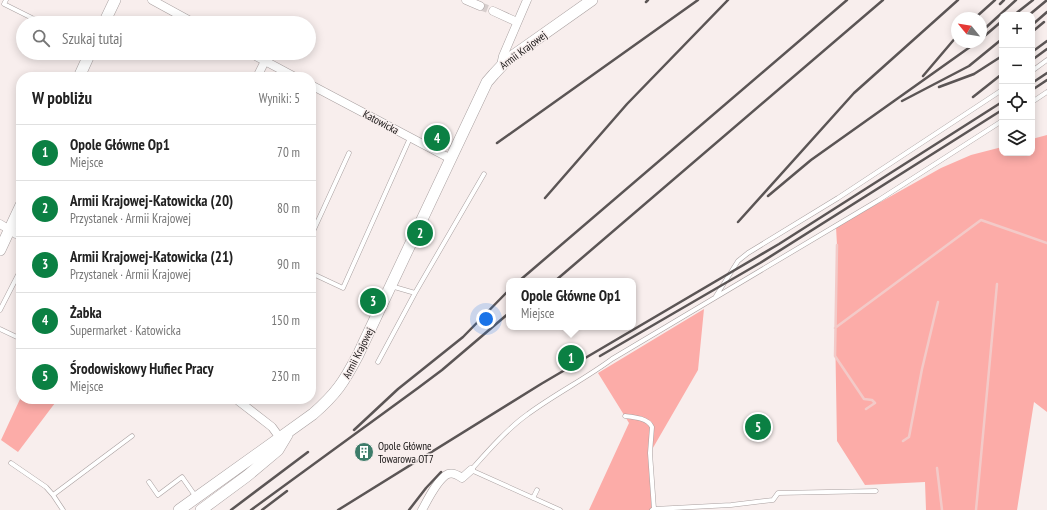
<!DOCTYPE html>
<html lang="pl">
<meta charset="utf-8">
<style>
:root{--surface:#fff;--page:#f6f6f6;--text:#222;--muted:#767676;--line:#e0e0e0;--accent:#0b8043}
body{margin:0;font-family:"PT Sans Narrow",sans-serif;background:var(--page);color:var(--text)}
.controls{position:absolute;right:12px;top:12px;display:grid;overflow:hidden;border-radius:8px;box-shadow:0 2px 10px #0003}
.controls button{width:36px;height:36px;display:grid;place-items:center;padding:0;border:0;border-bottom:1px solid var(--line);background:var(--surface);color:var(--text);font:20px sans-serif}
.compass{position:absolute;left:951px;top:12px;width:36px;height:36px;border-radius:50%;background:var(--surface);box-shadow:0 2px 10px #0003;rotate:300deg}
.you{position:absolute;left:486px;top:319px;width:14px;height:14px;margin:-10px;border:3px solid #fff;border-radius:50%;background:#1a73e8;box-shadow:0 0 0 6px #1a73e833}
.badge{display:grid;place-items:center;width:26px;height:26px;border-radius:50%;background:var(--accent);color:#fff;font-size:13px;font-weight:700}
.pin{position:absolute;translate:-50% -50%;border:2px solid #fff;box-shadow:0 1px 4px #0006}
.popup{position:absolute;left:506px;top:278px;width:130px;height:52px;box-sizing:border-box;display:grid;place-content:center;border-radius:8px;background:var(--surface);filter:drop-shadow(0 1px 3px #0005);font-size:13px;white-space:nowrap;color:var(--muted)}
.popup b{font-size:15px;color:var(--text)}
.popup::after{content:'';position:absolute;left:50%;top:100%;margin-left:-8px;border:8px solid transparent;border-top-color:var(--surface)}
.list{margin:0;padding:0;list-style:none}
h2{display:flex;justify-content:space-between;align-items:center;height:52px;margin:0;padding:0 16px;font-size:17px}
h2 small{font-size:13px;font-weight:400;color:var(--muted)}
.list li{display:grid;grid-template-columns:26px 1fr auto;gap:12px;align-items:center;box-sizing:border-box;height:56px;padding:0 16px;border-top:1px solid var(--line)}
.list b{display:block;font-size:15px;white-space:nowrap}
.list p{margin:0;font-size:13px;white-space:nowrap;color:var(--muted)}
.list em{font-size:13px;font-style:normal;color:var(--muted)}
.icon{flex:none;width:22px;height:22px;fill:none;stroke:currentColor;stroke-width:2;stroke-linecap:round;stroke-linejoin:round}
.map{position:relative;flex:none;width:1047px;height:510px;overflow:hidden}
.search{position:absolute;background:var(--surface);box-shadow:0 2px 10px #0003;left:16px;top:16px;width:300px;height:44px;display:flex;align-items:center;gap:10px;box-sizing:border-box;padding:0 14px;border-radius:22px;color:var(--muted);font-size:15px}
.panel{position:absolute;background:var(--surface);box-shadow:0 2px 10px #0003;left:16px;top:72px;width:300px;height:332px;border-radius:16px}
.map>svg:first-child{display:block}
.green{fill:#fcaca8}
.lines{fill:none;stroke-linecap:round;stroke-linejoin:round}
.stream{stroke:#f3cac8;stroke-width:2.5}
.minor-tunnel{stroke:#d6cdcc;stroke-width:8;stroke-dasharray:8 4;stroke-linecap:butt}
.service-casing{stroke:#a9a0a0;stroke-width:5}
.minor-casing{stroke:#a9a0a0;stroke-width:9}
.tertiary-casing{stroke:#a9a0a0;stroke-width:12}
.service{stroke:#fff;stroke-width:4}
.minor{stroke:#fff;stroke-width:8}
.tertiary{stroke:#fff;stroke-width:11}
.rail{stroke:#5b5555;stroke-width:2.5}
.labels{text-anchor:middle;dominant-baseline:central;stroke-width:3;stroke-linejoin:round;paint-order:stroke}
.street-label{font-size:11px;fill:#151212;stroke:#f8eeed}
.poi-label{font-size:11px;fill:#151212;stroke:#f8eeed;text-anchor:start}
</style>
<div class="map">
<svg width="1047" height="510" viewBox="0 0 1047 510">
<rect width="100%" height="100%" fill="#f8eeed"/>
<path class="green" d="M1047 135V412L1034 402 1017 510H926L925 482 865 485 837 441 835 328 837 245 836 227 941 168 971 155 1002 147V153H1032V139Z
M704 309 698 370 650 453 652 510H589L629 423 598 373Z
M21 397V399H58L18 452 1 440Z"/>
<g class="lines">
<path class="stream" d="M837 245 835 356 864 399 872 400 875 403 866 409
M835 328 981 220 1047 243
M903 441 909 437 922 369 938 302
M937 468 942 510
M976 510 997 284"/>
<path class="minor-tunnel" d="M480 6 493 11"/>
<g class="service-casing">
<path id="service" d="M6 0 4 4 40 22
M1032 71 1047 60
M1032 102 1047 92
M311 236 349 153
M311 273 343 288 410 138
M415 293 484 174
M716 296 738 261 748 253 838 198 1002 90
M0 310 21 269
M0 329 21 339
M378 362 415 293 391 286
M625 416C634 417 648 418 652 427L650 453 654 509
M11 463 46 487 53 495
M149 482 158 495 182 477 196 497
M533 498 537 490
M63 510 53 495 132 436
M560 510 471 470C487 452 508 428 528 414 555 394 585 379 612 359L879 200 1002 121
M652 510 654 509 731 505 773 500 778 493 876 491"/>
</g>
<g class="minor-casing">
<path id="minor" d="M152 0 194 23
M466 0 480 6
M493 11 517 22
M250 53 295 77
M501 65 503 56 527 0
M257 77 265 61
M311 85 451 159
M0 224 21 237
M236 399 272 427 280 438
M422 510C427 501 438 478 448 474 453 472 458 475 462 478L471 470"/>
</g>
<g class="tertiary-casing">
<path id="tertiary" d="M104 23 115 0
M79 77 90 53
M0 250 21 205
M179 510 313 414C336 394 344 382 358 355L487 82 494 74 507 60 592 0
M201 510 247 476 278 450 287 435"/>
</g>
<use href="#service" class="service"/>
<use href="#minor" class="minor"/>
<use href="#tertiary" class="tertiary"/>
<path class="rail" d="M646 2 648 0
M1000 4 1004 0
M1014 15 1033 0
M1029 15 1047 0
M975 18 995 0
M1032 25 1047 12
M981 32 1016 0
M1032 32 1044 22
M981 39 1002 21
M1032 52 1047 41
M1032 60 1047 49
M923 76 957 36
M1032 83 1047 73
M939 87 974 74 1002 56
M1032 90 1047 80
M973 97 1002 74
M902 101 969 66 1002 39
M497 143 698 0
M768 196 811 160 977 42
M545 198 627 104 728 0
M738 222 854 93 958 0
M519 281 847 0
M555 281 883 0
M600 356 760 263 1002 110
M354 430 398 389 463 337 509 290
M231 510 308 452
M251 510 418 388 442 370 509 313
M262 510 287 491
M338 510 541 384 779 244 1002 102
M409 510 426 488 441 472"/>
</g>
<defs>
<g id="building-disc" transform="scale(1)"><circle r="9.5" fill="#3d7c6a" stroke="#f8eeed"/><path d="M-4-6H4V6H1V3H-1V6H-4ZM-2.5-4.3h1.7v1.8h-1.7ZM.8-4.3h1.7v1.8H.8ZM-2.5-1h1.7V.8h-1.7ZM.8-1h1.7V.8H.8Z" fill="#fff"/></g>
</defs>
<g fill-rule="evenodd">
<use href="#building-disc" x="364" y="452"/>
</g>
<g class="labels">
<g class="street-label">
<text transform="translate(523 50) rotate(-37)">Armii Krajowej</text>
<text transform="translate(381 122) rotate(28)">Katowicka</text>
<text transform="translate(358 353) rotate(-63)">Armii Krajowej</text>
</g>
<g class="poi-label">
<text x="378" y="446">Opole Główne<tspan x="378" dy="13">Towarowa OT7</tspan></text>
</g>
</g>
</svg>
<div class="controls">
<button>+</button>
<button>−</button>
<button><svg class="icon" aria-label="locate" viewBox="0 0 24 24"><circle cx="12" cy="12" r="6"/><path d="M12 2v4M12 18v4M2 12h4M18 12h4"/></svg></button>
<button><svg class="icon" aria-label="layers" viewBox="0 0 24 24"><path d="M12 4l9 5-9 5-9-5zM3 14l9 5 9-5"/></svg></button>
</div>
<svg class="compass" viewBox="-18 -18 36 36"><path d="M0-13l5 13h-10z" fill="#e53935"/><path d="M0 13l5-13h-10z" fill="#767676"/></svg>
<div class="you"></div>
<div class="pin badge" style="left:571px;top:358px">1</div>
<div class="popup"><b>Opole Główne Op1</b>Miejsce</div>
<div class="pin badge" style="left:420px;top:233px">2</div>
<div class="pin badge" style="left:373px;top:301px">3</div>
<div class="pin badge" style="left:437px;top:138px">4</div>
<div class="pin badge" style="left:758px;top:427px">5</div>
<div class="search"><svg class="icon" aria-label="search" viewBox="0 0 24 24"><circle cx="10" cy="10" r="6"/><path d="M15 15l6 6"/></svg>Szukaj tutaj</div>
<section class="panel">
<h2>W pobliżu<small>Wyniki: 5</small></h2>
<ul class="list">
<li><span class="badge">1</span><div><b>Opole Główne Op1</b><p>Miejsce</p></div><em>70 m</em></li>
<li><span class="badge">2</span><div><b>Armii Krajowej-Katowicka (20)</b><p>Przystanek · Armii Krajowej</p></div><em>80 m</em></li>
<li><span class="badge">3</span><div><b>Armii Krajowej-Katowicka (21)</b><p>Przystanek · Armii Krajowej</p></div><em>90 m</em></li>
<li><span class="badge">4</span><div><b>Żabka</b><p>Supermarket · Katowicka</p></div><em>150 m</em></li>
<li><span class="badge">5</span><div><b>Środowiskowy Hufiec Pracy</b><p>Miejsce</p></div><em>230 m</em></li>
</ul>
</section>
</div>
